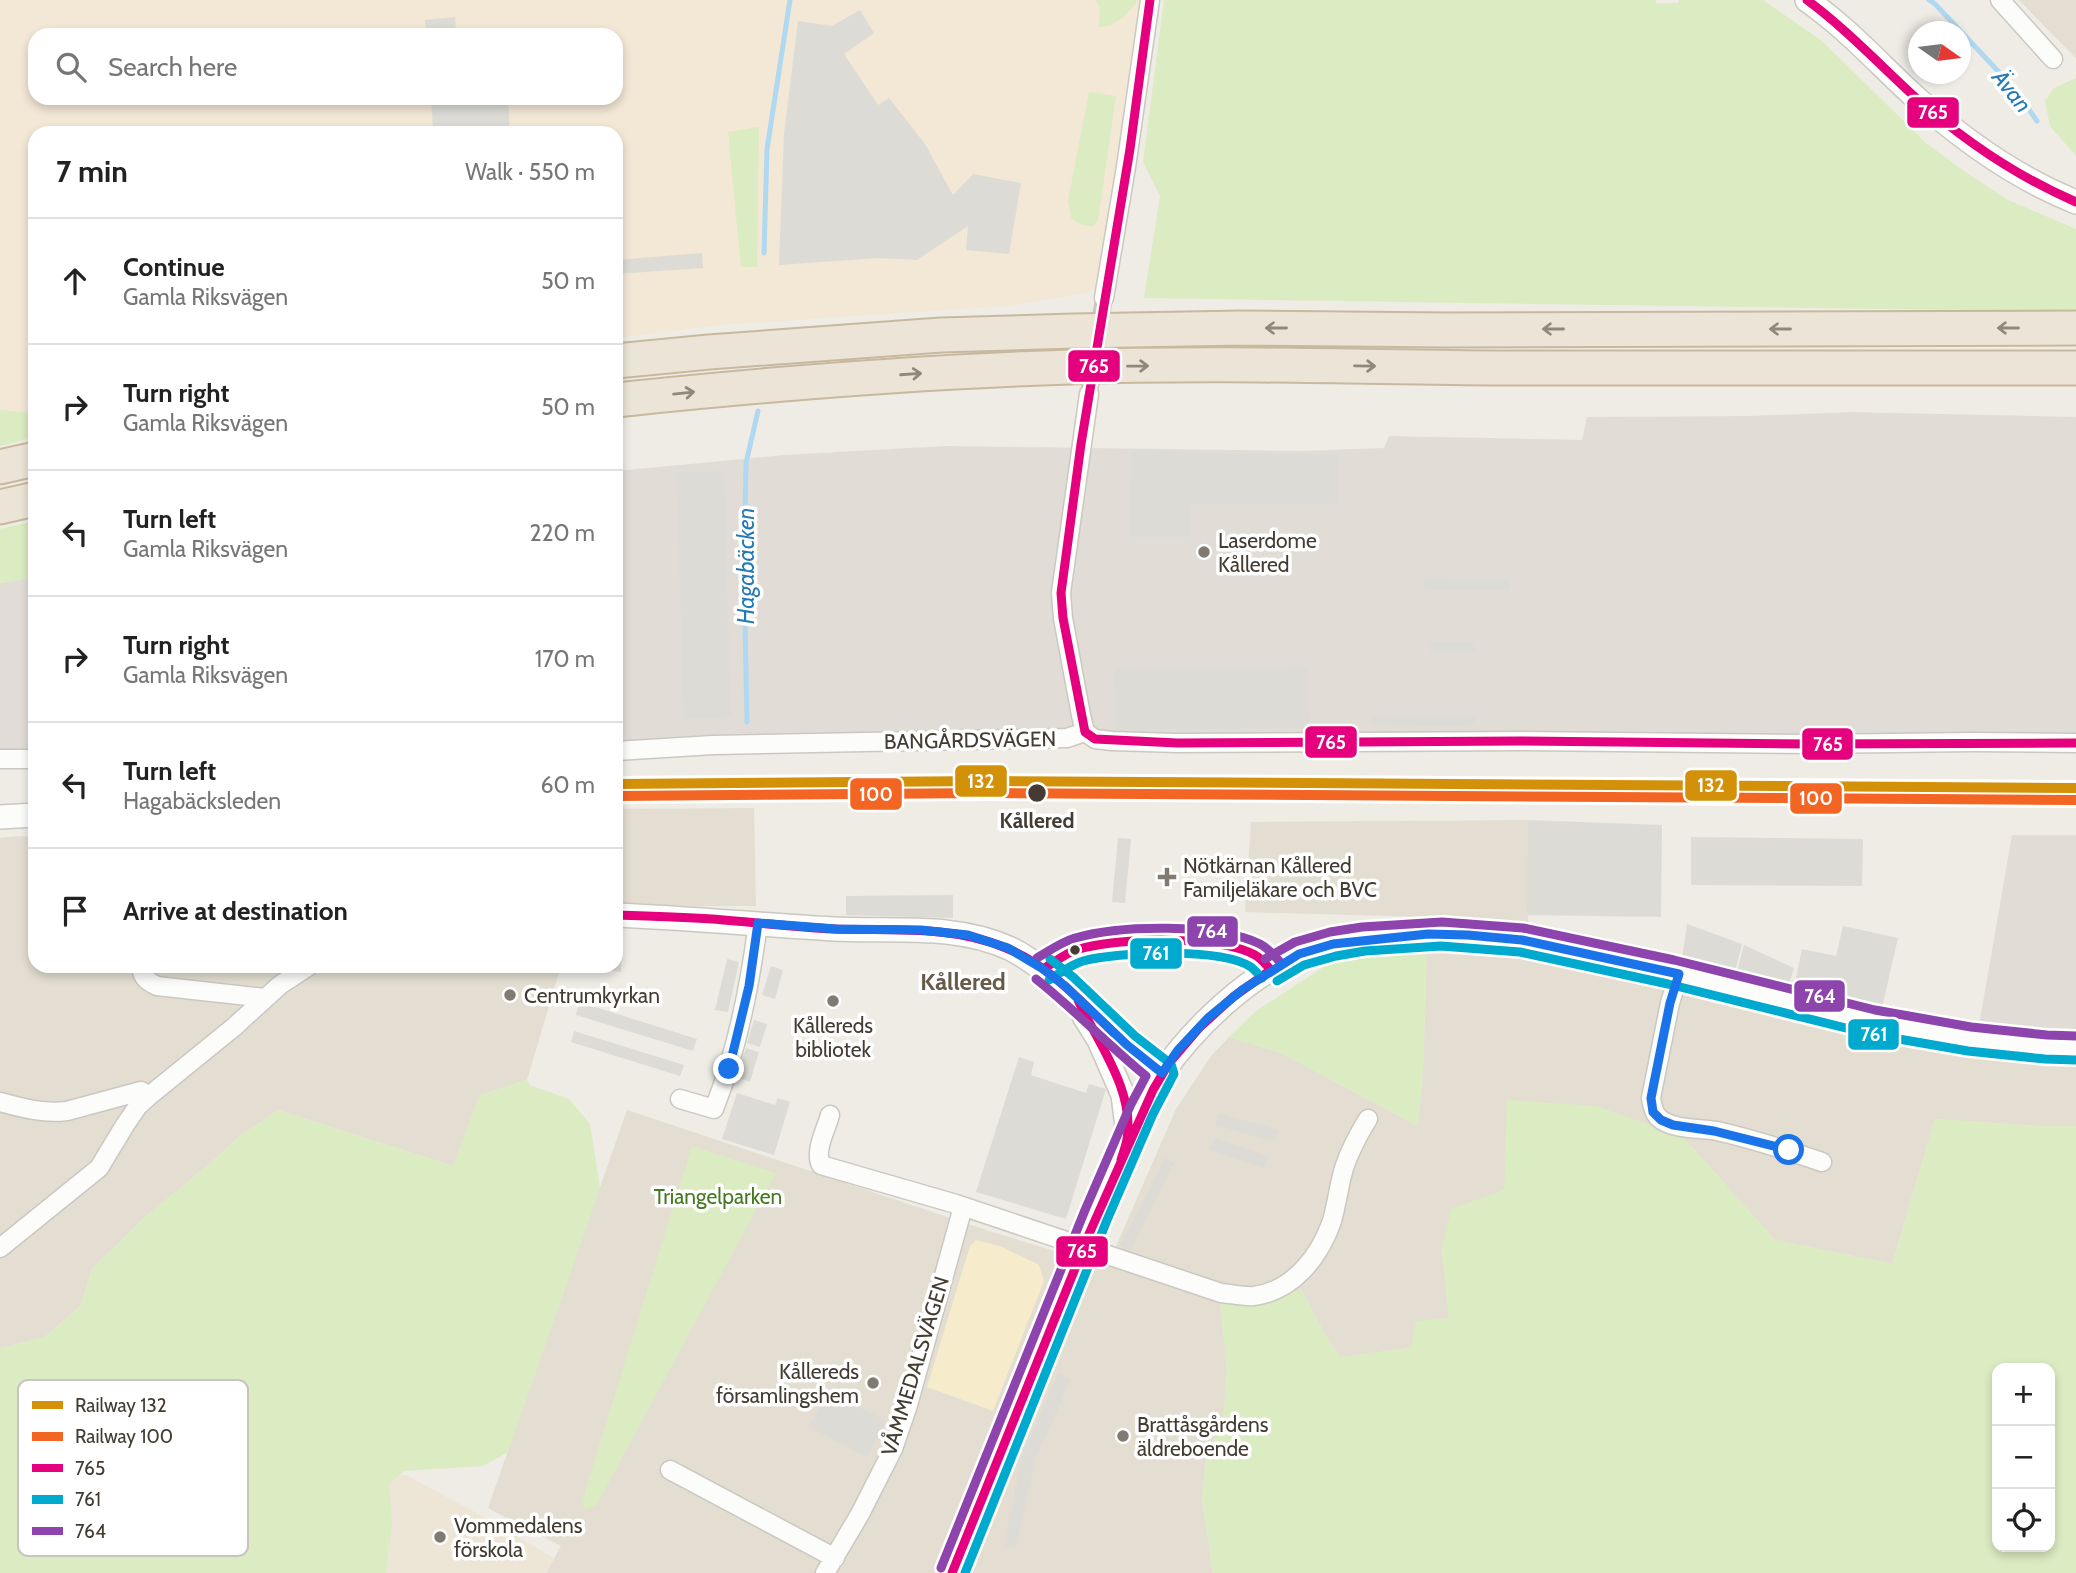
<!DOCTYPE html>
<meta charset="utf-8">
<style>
:root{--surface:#fff;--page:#f6f6f6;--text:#222;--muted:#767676;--line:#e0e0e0}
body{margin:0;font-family:Cabin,sans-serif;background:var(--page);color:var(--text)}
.controls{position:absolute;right:21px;bottom:21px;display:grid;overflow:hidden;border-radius:14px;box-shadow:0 4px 10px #0003}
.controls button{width:63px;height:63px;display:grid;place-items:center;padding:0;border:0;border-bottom:2px solid var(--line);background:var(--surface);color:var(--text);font:35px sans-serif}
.compass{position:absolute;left:1908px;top:21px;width:63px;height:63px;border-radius:50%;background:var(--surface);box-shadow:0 4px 10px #0003;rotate:104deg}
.stop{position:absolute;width:21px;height:21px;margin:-16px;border:5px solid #1a73e8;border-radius:50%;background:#fff}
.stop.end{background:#1a73e8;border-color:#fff;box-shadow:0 2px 7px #0008}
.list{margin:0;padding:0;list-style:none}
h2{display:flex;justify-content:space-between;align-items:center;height:91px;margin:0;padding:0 28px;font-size:30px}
h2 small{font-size:23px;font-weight:400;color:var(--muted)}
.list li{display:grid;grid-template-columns:46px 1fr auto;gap:21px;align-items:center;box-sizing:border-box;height:126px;padding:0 28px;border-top:2px solid var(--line)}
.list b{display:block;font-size:26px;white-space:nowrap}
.list p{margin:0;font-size:23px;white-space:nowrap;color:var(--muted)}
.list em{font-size:23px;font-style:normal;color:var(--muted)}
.icon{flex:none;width:38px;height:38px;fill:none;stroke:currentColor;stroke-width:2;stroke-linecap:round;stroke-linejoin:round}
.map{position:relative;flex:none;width:2076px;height:1573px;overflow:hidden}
.search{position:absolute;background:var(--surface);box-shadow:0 4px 10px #0003;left:28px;top:28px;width:595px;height:77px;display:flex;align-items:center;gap:18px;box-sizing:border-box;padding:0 24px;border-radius:21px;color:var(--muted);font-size:26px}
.panel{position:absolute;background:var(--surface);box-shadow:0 4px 10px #0003;left:28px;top:126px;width:595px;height:847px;border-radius:21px}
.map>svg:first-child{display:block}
.residential{fill:#e3ded1}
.commercial{fill:#f3e7d6;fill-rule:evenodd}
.industrial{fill:#e1ddd6}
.education{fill:#ede6d6}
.green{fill:#dbebc2;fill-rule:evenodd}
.sand{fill:#f6eccc}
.parking{fill:#dddbd5}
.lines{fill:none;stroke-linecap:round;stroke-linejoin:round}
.stream{stroke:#b0d8f1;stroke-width:5}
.minor-tunnel{stroke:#ccc9c1;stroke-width:18;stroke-dasharray:18 9;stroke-linecap:butt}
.minor-casing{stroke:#cac8c1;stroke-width:21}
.tertiary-casing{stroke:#cac8c1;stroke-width:26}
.motorway-casing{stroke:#c8b99e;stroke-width:37}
.minor{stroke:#fcfcfb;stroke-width:18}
.tertiary{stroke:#fcfcfb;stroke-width:23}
.motorway{stroke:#ebe4d7;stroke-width:33}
.bus-1-casing{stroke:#fff;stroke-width:14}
.bus-2-casing{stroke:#fff;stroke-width:14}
.bus-3-casing{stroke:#fff;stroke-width:14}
.bus-1{stroke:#e5007d;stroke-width:9}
.bus-2{stroke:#00a9ce;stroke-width:9}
.bus-3{stroke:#8e44ad;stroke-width:9}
.rail-1-casing{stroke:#fff;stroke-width:16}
.rail-2-casing{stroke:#fff;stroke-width:16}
.rail-1{stroke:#d3910a;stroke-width:10}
.rail-2{stroke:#f26522;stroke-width:10}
.oneway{stroke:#8f887c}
.route{stroke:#1a73e8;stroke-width:9}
.poi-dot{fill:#807a71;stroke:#fff;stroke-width:2.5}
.stop-dot{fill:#443c32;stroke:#fff;stroke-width:2.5}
.labels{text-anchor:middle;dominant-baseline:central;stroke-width:7;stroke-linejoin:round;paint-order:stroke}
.poi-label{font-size:21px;fill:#443c32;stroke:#fff;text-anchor:start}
.street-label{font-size:21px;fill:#443c32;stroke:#fff}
.stop-label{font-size:21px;font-weight:bold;fill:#443c32;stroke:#fff}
.park-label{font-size:21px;fill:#437921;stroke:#fff}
.water-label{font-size:23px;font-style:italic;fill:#237ab7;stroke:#fff}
.quarter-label{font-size:24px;font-weight:bold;fill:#675a48;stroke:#fff}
.key{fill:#fff;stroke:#c7c4c2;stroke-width:2}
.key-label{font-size:19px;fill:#443c32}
.line-badge{stroke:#fff;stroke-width:2.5}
.badge-label{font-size:19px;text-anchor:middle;font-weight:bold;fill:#fff}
</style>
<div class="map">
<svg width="2076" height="1573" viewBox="0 0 2076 1573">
<rect width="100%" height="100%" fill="#eeece5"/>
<path class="residential" d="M2019 0H2076V58L2048 30Z
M754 808 756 906H616V809Z
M1528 820V932L1579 940 1789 994 1932 1025 2076 1040V1126H2038L1935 1119 1892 1264 1775 1240 1682 1136 1504 1190 1442 1248 1449 1318 1411 1348 1340 1357 1324 1333 1302 1290 1257 1304 1220 1301 1227 1368 1223 1420 1206 1458 1202 1500 1213 1573H546L561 1546 488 1508 627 1110 989 1231 1107 1267 1176 1109 1211 1056 1229 1037 1281 1053 1418 1126 1423 1070 1428 917 1245 912 1251 822Z
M17 836 35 837V966H561L527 1080 480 1095 453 1166 278 1110 240 1136 208 1165 144 1218 92 1269 81 1305 45 1337 0 1348V838Z"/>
<path class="commercial" d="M0 0H1145L1103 284 1086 293 1006 306 719 325 616 338V133H35V413L0 410ZM35 35H616V98H35Z"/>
<path class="industrial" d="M1850 412 2076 417V735H1604L616 746V471L785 455 945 446 1300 451 1384 448 1389 436 1582 440 1587 417 1752 416Z
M35 577V754H0V583Z
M2012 835H2076V1040L1978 1031Z"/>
<path class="education" d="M391 1475H406L484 1517 554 1558 546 1573H356Z"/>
<path class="green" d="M1095 0H1138C1129 13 1116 27 1099 27L1100 8Z
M1164 0H1655L1657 3H1678L1679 0H1763L1822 41 1926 143 1968 174 2008 200 2076 229V312L1144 298 1160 196 1143 162Z
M2076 78V156L2050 126 2045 101 2054 88Z
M1089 92 1116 96 1098 220 1093 226 1082 225 1071 218 1068 201Z
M759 127 757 267H741L728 132Z
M0 410 35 413V437L0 446Z
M35 521V577L0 583V529Z
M1427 948 1423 1070 1418 1126 1281 1053 1229 1037 1256 1011 1333 961 1367 952Z
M527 1080 530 1085 569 1099 590 1124 600 1188 508 1452 483 1466 404 1471 389 1484 392 1523 386 1573H0V1348L45 1337 81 1305 92 1269 144 1218 208 1165 240 1136 278 1110 453 1166 480 1095Z
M1507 1100 1596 1106 1682 1136 1775 1240 1892 1264 1935 1119 2038 1126H2076V1573H1213L1202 1500 1206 1458 1223 1420 1227 1368 1220 1301 1257 1304 1302 1290 1324 1333 1340 1357 1411 1348 1416 1321 1449 1318 1442 1248 1451 1209 1504 1190ZM1997 1368H2050V1547H1997Z
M692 1146 776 1173 596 1506 585 1510 582 1501Z"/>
<path class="sand" d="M976 1240 1002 1247 1039 1265 1044 1281 993 1411 927 1387 970 1246Z"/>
<path class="parking" d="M860 10 874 33 844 54 878 105 889 98 925 144 953 195 973 174 1021 183 1009 254 966 250 968 226 917 260 878 258 779 265 784 134 798 21 832 26Z
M455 17 456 35H426L425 20Z
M431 98H508L510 133H463L462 126 433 128Z
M702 253 703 268 616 274V260Z
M1132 450 1339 455 1338 504H1190L1191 537H1130Z
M724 471 731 717 684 719 676 472Z
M1423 579 1508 580 1510 590H1425Z
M1427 642H1471L1477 652H1431Z
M1308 667 1309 728 1116 730 1115 669Z
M1479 716 1470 727 1369 724 1372 717Z
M1528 820 1662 825 1661 917 1527 915Z
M1691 837 1863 839 1862 886 1691 885Z
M1118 838 1131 839 1125 903 1112 902Z
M953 895V918L846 915V896Z
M1687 924 1742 944 1735 971 1682 959Z
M1843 926 1898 938 1881 1012 1793 992 1802 949 1836 956Z
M616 931 622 932 621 972 580 966H616Z
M1744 945 1794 968 1788 988 1737 972Z
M727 959 739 962 728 1012 715 1010Z
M771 966 783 970 775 999 762 995Z
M579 1002 697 1039 693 1051 576 1015Z
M754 1020 767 1024 760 1047 747 1043Z
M574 1031 684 1065 680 1076 571 1042Z
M746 1048 759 1052 750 1082 736 1077Z
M1019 1057 1034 1062 1031 1075 1086 1093 1089 1084 1106 1089 1066 1219 976 1192Z
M737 1093 775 1105 778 1098 790 1102 774 1155 722 1139Z
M1218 1113 1278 1130 1275 1142 1215 1125Z
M1214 1138 1268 1156 1264 1168 1210 1150Z
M1165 1158 1174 1163 1130 1251 1120 1245Z
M1058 1373 1071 1379 1035 1460 1016 1548 1004 1546 1022 1457Z
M828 1391 886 1421 867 1457 809 1427Z"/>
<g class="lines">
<path class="stream" d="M1929 0 1935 4 2013 87 2037 121
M764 253 767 149 790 0
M747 722 744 573 746 463 758 411"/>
<path class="minor-tunnel" d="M1089 394 1104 298"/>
<g class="minor-casing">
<path id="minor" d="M2000 0 2053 59
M1104 298 1126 167 1150 0
M1085 732 1095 739 1112 741 1177 743 1521 741 1811 744 1973 742 2076 743
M1085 732 1081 715 1063 618 1061 593 1089 394
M616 751 713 745 1067 738 1085 732
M0 759H35
M141 966C142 978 147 981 157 986L265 998
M1679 974 1670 1003 1651 1098C1653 1108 1654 1116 1663 1121 1679 1130 1700 1128 1717 1131 1752 1139 1787 1150 1822 1162
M680 1099 714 1109C737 1051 750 985 758 923
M0 1102C22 1108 44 1114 67 1111L141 1091 149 1096
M830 1115C826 1130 814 1151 821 1165L956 1204 1221 1293C1232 1294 1244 1297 1254 1296 1293 1291 1320 1256 1332 1221 1337 1203 1339 1185 1344 1168 1350 1150 1358 1135 1368 1119
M0 1248 99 1168 125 1125 138 1106 149 1096 234 1027 280 985 309 966
M670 1470 835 1558
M825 1573 860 1514 893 1449 908 1405 963 1207
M952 1573 1096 1215 1142 1109 1162 1073"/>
</g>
<g class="tertiary-casing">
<path id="tertiary" d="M1807 0C1847 28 1879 64 1915 97 1963 140 2016 178 2076 202
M0 817 35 815
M616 915C689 918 761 925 833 929 891 932 957 923 1011 949 1042 965 1064 988 1090 1011 1114 1032 1137 1053 1162 1073 1194 1028 1248 975 1301 954 1329 942 1359 940 1389 937 1406 936 1424 934 1442 934 1505 935 1568 949 1630 963 1711 981 1791 1004 1872 1022 1938 1037 2008 1047 2076 1048
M1084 1016 1099 1040 1123 1095 1129 1142"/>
</g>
<g class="motorway-casing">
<path id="motorway" d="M616 361 709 352 941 335 1074 331 1241 328 1447 330 2076 328
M616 400C767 384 918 372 1070 367 1214 362 1359 367 1503 368 1694 368 1885 368 2076 368
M0 467 35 459
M0 507 35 499"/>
</g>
<use href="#minor" class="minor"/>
<use href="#tertiary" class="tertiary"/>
<use href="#motorway" class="motorway"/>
<g class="bus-1-casing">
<path id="bus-1" d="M1807 0C1846 29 1879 64 1915 97 1963 140 2016 176 2076 202
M1085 732 1095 739 1177 743 1521 741 1811 744 2076 743
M1085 732 1063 618 1061 593 1081 444 1130 149 1150 0
M616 915C648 916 680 917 712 919 752 922 793 927 833 929 892 931 951 925 1006 948 1049 965 1081 1002 1114 1033
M1043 969C1054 963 1064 954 1076 950 1116 937 1218 935 1255 955 1261 958 1266 965 1271 970
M1078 1000C1097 1042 1135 1090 1127 1139 1126 1146 1123 1153 1121 1160
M952 1573 1089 1234 1153 1090 1169 1063 1199 1028 1233 997 1271 970"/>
</g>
<g class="bus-2-casing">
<path id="bus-2" d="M1049 980C1060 973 1070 965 1083 961 1118 952 1220 947 1251 967 1255 970 1259 975 1262 978
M1277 981 1304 965 1336 956 1365 951 1441 946 1520 952 1668 984 1870 1034 1968 1051 2045 1059 2076 1060
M965 1573 1107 1220 1153 1114 1174 1074 1171 1064 1135 1036 1073 977 1050 959"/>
</g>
<g class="bus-3-casing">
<path id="bus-3" d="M1037 958C1049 951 1061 942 1075 938 1120 925 1217 923 1260 944 1268 948 1274 955 1280 962
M1265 959 1295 942 1330 932 1362 927 1442 922 1523 928 1674 960 1875 1010 1971 1027 2047 1035 2076 1036
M941 1568 1085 1210 1131 1104 1146 1076C1108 1045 1074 1009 1036 979"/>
</g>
<use href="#bus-1" class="bus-1"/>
<use href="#bus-2" class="bus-2"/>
<use href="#bus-3" class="bus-3"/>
<g class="rail-1-casing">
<path id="rail-1" d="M616 784 988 781 2076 788"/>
</g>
<g class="rail-2-casing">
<path id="rail-2" d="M616 796 988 793 2076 800"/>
</g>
<use href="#rail-1" class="rail-1"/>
<use href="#rail-2" class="rail-2"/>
</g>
<defs><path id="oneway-shaft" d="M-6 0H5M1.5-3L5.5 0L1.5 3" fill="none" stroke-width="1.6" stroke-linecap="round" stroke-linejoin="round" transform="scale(1.75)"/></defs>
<g class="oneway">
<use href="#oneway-shaft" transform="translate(1276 328) rotate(-180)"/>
<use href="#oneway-shaft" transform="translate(2008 328) rotate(180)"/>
<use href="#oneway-shaft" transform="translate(1553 329) rotate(180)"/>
<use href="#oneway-shaft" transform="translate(1780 329) rotate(180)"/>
<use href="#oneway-shaft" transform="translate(1138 366) rotate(-1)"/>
<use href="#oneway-shaft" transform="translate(1365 366) rotate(1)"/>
<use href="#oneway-shaft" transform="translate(911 374) rotate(-4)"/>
<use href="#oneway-shaft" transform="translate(684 393) rotate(-6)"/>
</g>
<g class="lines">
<path class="route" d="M729 1069 749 986 758 923 836 929 921 930 968 935 1008 948 1043 969 1065 986 1127 1045 1162 1073 1178 1050 1208 1018 1242 990 1299 954 1333 944 1428 934 1468 935 1522 940 1679 974 1670 1003 1651 1098 1653 1112 1661 1120 1673 1125 1714 1131 1789 1150"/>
</g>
<g class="poi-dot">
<circle cx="1204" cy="552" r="7"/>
<path d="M1163.5 866.5h7v7h7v7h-7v7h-7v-7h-7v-7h7z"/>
<circle cx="510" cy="995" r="7"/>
<circle cx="833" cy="1001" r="7"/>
<circle cx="873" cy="1383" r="7"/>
<circle cx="1123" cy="1436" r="7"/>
<circle cx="440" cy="1537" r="7"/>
</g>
<g class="stop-dot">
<circle cx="1037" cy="793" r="10"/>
<circle cx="1075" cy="950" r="6"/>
</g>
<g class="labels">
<g class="poi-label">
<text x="1218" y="540">Laserdome<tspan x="1218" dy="24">Kållered</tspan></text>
<text x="1183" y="865">Nötkärnan Kållered<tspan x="1183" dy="24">Familjeläkare och BVC</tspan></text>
<text x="524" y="995">Centrumkyrkan</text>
<text x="833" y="1025" text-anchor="middle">Kållereds<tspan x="833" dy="24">bibliotek</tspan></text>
<text x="859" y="1371" text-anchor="end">Kållereds<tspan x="859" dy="24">församlingshem</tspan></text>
<text x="1137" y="1424">Brattåsgårdens<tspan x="1137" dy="24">äldreboende</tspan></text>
<text x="454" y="1525">Vommedalens<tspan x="454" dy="24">förskola</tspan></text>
</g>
<g class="street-label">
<text transform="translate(970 740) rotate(-1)">BANGÅRDSVÄGEN</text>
<text transform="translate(915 1366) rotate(-73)">VÅMMEDALSVÄGEN</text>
</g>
<g class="stop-label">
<text x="1037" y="820">Kållered</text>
</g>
<g class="park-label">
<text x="718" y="1196">Triangelparken</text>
</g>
<g class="water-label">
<text transform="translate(2012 91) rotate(51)">Ävan</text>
<text transform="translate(746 566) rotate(-90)">Hagabäcken</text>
</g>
<g class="quarter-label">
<text x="963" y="981">Kållered</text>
</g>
</g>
<rect x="18" y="1380" width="230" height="176" rx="10" class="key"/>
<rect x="32" y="1401" width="31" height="8" fill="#d3910a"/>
<rect x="32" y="1432" width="31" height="9" fill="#f26522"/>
<rect x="32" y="1464" width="31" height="8" fill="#e5007d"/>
<rect x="32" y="1495" width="31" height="9" fill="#00a9ce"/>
<rect x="32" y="1527" width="31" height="8" fill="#8e44ad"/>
<g class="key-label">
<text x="75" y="1412">Railway 132</text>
<text x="75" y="1443">Railway 100</text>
<text x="75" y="1475">765</text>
<text x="75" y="1506">761</text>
<text x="75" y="1538">764</text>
</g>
<g class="line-badge">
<rect x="1906" y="96" width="54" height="33" rx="7" fill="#e5007d"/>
<rect x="1067" y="349" width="54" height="34" rx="7" fill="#e5007d"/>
<rect x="1304" y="725" width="54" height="34" rx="7" fill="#e5007d"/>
<rect x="1801" y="727" width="53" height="34" rx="7" fill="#e5007d"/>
<rect x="954" y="764" width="54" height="34" rx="7" fill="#d3910a"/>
<rect x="1684" y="769" width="54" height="33" rx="7" fill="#d3910a"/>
<rect x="849" y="777" width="54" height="34" rx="7" fill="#f26522"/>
<rect x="1789" y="782" width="54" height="33" rx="7" fill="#f26522"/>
<rect x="1186" y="915" width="53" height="33" rx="7" fill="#8e44ad"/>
<rect x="1129" y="937" width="54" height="33" rx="7" fill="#00a9ce"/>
<rect x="1793" y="979" width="53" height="34" rx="7" fill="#8e44ad"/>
<rect x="1847" y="1018" width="53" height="33" rx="7" fill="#00a9ce"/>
<rect x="1055" y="1235" width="54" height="33" rx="7" fill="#e5007d"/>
</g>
<g class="badge-label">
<text x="1933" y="119">765</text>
<text x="1094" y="373">765</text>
<text x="1331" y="749">765</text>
<text x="1828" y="751">765</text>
<text x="981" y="788">132</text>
<text x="1711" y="792">132</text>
<text x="876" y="801">100</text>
<text x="1816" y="805">100</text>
<text x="1212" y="938">764</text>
<text x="1156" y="960">761</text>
<text x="1820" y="1003">764</text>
<text x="1874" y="1041">761</text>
<text x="1082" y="1258">765</text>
</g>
</svg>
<div class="controls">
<button>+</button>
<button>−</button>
<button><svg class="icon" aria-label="locate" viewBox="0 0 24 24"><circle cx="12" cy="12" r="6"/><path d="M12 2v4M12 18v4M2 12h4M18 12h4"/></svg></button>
</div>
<svg class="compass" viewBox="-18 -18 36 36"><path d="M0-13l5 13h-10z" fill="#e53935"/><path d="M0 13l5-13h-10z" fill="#767676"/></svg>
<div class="stop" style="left:1789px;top:1150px"></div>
<div class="stop end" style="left:729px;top:1069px"></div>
<div class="search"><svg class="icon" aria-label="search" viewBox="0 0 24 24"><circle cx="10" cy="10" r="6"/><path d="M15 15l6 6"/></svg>Search here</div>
<section class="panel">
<h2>7 min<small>Walk · 550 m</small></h2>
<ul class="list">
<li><svg class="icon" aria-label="ahead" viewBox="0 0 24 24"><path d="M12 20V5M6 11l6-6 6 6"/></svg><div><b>Continue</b><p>Gamla Riksvägen</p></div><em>50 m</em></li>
<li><svg class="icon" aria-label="right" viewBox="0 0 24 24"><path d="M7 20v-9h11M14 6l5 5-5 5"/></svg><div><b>Turn right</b><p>Gamla Riksvägen</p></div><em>50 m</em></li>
<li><svg class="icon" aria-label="left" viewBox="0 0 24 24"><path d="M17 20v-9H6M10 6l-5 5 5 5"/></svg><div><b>Turn left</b><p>Gamla Riksvägen</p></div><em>220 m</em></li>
<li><svg class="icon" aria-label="right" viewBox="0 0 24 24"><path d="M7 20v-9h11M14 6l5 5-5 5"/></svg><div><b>Turn right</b><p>Gamla Riksvägen</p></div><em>170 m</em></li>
<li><svg class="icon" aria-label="left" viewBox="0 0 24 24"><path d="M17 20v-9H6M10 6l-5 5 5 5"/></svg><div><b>Turn left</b><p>Hagabäcksleden</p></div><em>60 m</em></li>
<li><svg class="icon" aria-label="arrive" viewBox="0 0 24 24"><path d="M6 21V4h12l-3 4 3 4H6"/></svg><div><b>Arrive at destination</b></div></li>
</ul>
</section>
</div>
